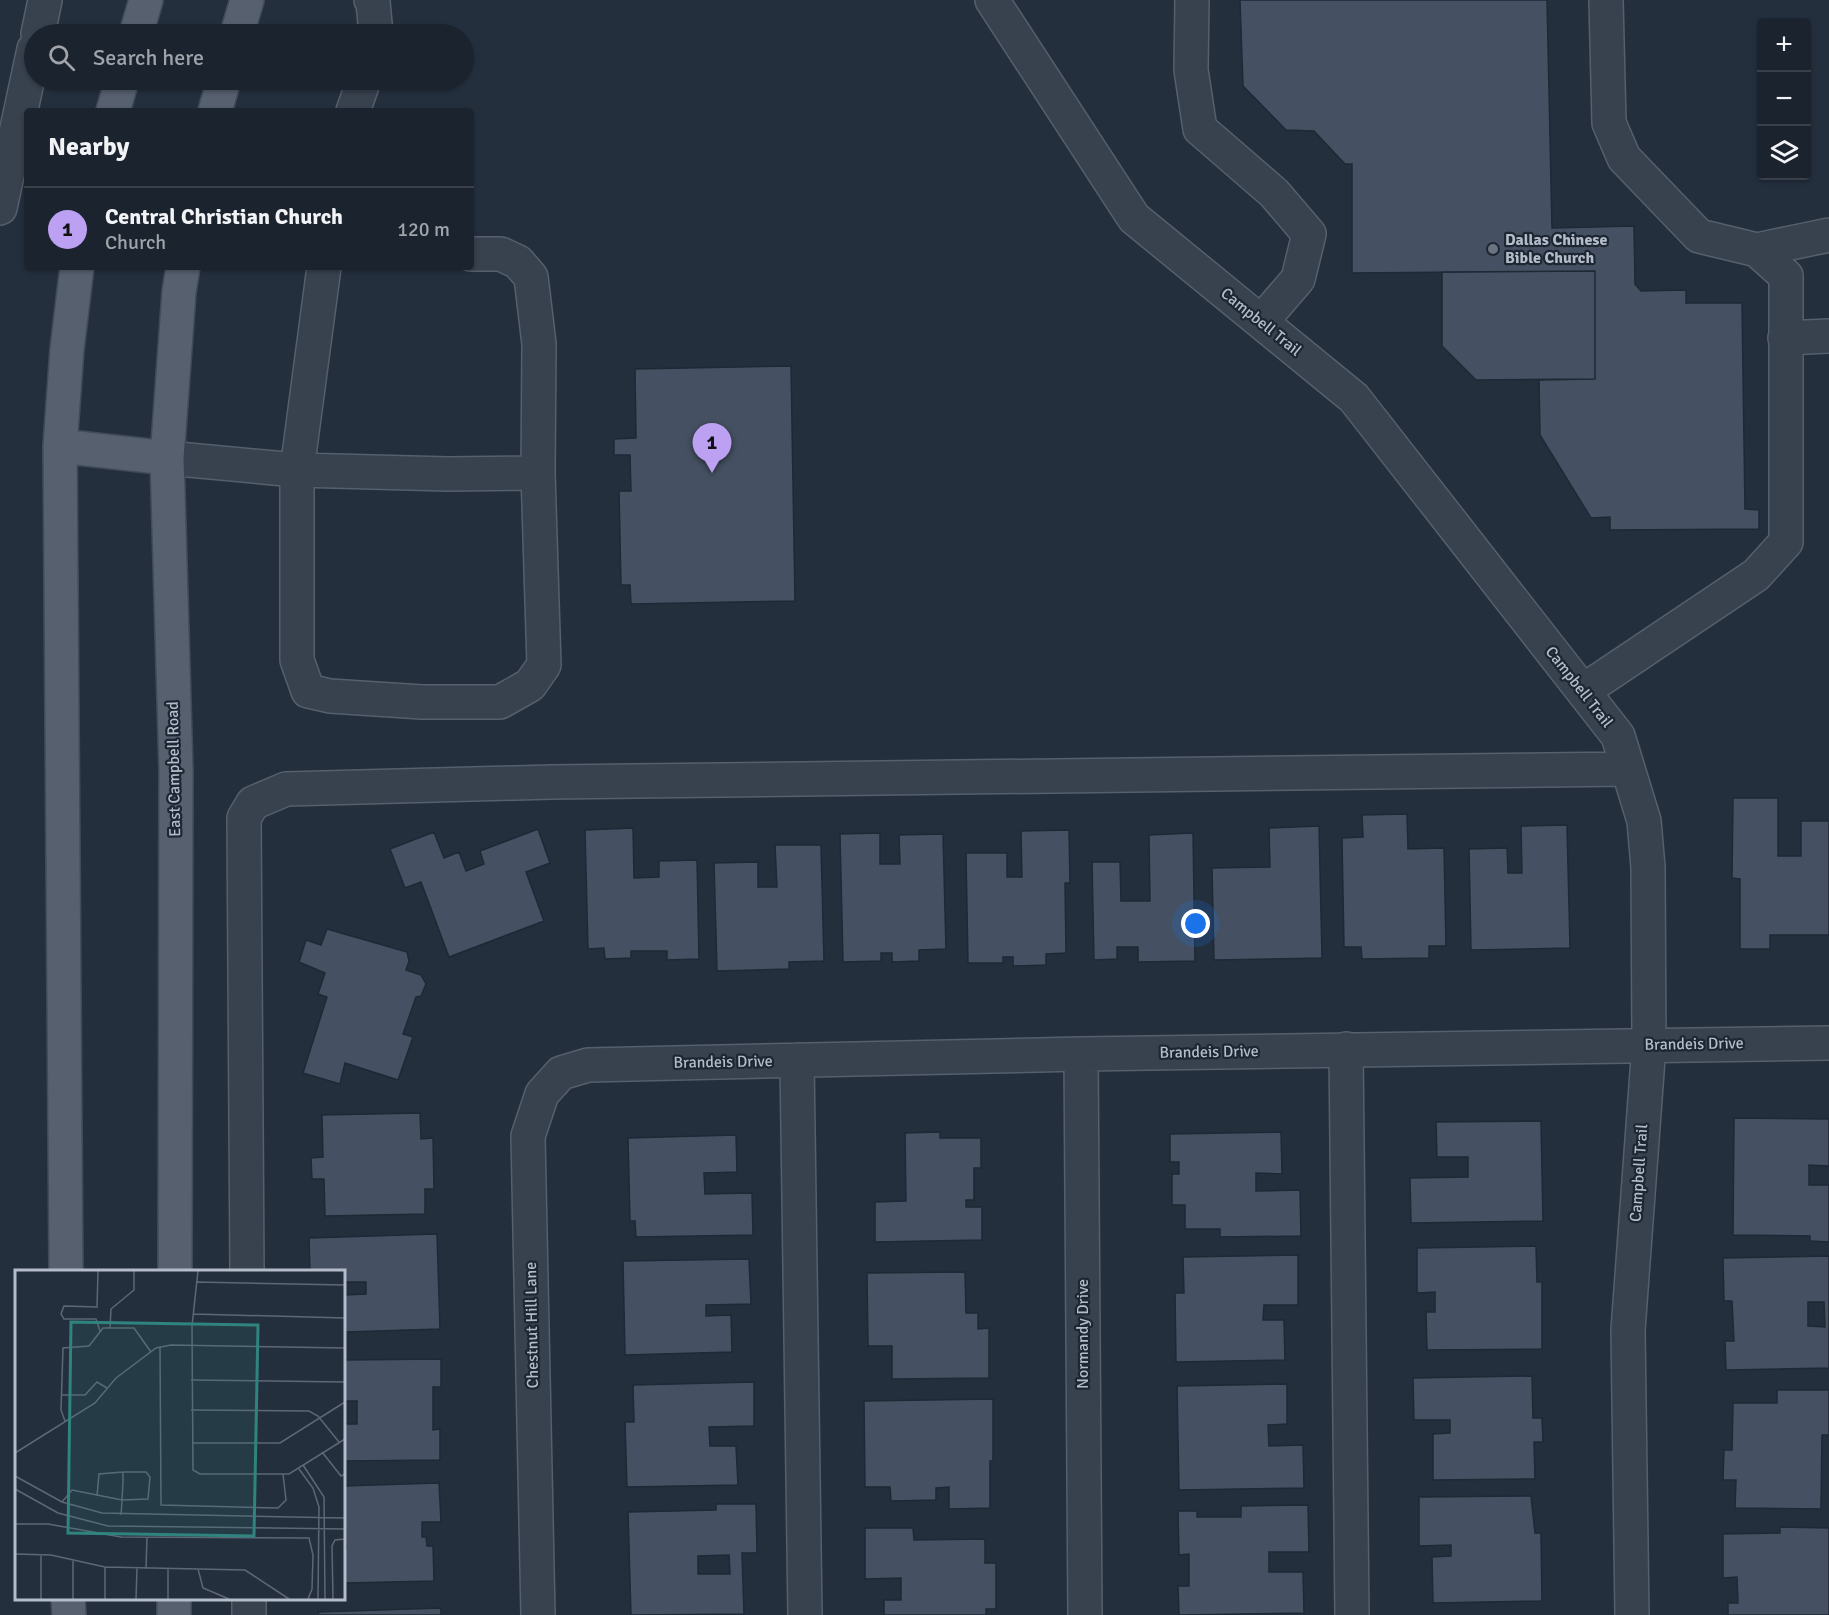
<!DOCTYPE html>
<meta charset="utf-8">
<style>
:root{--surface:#1b232e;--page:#242b36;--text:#f1f3f6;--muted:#a0a4aa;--line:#39404a;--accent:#bca0f2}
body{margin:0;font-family:Signika,sans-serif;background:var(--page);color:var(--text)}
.controls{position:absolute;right:18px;top:18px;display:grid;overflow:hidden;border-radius:6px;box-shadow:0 2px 4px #0004}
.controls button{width:54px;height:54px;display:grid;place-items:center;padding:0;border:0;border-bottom:2px solid var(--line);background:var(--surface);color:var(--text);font:30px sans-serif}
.you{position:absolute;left:1196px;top:924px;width:21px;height:21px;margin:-15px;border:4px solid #fff;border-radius:50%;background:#1a73e8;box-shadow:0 0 0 9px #1a73e833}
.badge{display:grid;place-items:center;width:39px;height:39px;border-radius:50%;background:var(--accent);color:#111;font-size:20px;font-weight:700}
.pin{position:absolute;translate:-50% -50px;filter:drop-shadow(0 2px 3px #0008)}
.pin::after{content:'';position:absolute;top:32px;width:21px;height:18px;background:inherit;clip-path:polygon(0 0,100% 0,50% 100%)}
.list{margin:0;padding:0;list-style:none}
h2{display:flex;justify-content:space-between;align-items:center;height:78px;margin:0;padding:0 24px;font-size:26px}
h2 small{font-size:20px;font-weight:400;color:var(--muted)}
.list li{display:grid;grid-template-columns:39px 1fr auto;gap:18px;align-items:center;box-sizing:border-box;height:84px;padding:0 24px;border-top:2px solid var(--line)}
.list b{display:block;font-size:22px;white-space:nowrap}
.list p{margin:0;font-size:20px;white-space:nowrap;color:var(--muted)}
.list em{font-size:20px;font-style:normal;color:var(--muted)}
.icon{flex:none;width:33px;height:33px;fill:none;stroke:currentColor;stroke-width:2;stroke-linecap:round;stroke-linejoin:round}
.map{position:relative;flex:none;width:1829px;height:1615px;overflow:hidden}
.search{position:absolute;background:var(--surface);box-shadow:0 2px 4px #0004;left:24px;top:24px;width:450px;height:66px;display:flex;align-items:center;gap:15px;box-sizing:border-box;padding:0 21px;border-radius:33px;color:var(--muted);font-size:22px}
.panel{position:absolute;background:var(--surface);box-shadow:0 2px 4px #0004;left:24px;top:108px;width:450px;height:162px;border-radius:6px}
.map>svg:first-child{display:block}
.building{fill:#455162;stroke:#1f2835;stroke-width:1.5;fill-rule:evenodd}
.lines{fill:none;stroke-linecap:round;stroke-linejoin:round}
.minor-casing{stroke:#565f6c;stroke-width:36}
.major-casing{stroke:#414a57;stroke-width:36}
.minor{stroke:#38414e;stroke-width:33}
.major{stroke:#56606e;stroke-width:33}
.worship-dot{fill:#6b7280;stroke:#1d2633;stroke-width:2}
.labels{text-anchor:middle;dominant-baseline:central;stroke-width:4.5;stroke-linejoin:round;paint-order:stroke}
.poi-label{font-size:16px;font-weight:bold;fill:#b4bcc9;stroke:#1d2633;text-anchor:start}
.street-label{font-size:16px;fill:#b4bcc9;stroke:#1d2633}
.inset-road{fill:none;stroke:#5e6776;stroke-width:1.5}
.view{fill:#308480;fill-opacity:0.15;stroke:#308480;stroke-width:3}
.inset-edge{fill:none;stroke:#b4bcc9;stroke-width:3}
</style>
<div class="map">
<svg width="1829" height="1615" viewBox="0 0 1829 1615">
<rect width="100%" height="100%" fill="#242f3e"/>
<path class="building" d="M1240 0H1547L1552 228 1634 226 1635 284 1641 291 1686 290V303H1742L1745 509 1759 510V529L1610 530V517L1591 518 1540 435 1539 380 1595 379V271L1352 273V164H1345L1314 131 1286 130 1243 86Z
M1595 271V379L1476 380 1442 346V272Z
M791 366 795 601 631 604 630 585H621L619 491H631L630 455H614V439L636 438 635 369Z
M1733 798H1778V856H1801V821H1829V935H1770V949H1740V879L1732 878Z
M1407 814 1408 849 1444 848 1446 946H1429V958L1362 959 1361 947H1344L1342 838 1363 837 1362 815Z
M1567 825 1570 948 1471 950 1469 849 1507 848 1508 873H1522L1521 826Z
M1319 826 1322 958 1214 960 1212 868 1270 867 1269 828Z
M633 828 634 878 659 877V861L697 860 699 959 667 960V951H631V958L605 959 604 948 588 949 585 830Z
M538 829 550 863 526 872 544 921 449 957 421 882 405 888 390 849 434 832 444 858 459 852 466 871 484 864 480 851Z
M1069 830 1070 883H1065L1066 953 1046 954V965L1013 966V957H1003V963H968L966 853H1007V877H1022L1021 831Z
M880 833V864H900L899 835 943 834 946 949 919 950V961L892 962V953H881V961L843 962 840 834Z
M1193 833 1195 961 1138 962V947H1117V959L1094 960 1092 862H1120L1121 901H1150L1149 835Z
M775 845H821L824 961 789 962V969L717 971 714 863 758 862V887H777Z
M327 929 407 952 409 961 406 970 421 975 426 984 421 996 416 997 403 1034 413 1037 398 1080 345 1063 340 1084 303 1073 327 997 318 994 325 973 299 962 306 940 321 945Z
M420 1113 421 1139 433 1138 434 1189H425V1214L325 1216 324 1179H312L311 1158 323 1157 322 1115Z
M1734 1118 1829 1119V1166L1809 1165V1185H1829V1242L1810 1241V1236L1733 1235Z
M1541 1121 1543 1221 1411 1223 1410 1178 1468 1177V1157H1437L1436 1122Z
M940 1132V1138H981V1168H974V1200H966V1207H982V1240L875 1242V1202L906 1201 905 1133Z
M1281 1132 1282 1174 1256 1173V1191L1300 1190 1301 1236 1220 1237V1229H1185V1205H1172V1174H1179V1162H1170V1134Z
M736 1135 737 1172 704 1173 705 1194 752 1193 753 1235 636 1237 635 1221H630L628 1138Z
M437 1234 440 1329 344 1332V1295L366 1294V1282H344V1272H310L309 1238Z
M1536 1246 1537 1282H1542V1349L1427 1350 1426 1312H1435V1292L1417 1293V1248Z
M1298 1255V1305H1264L1263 1320H1284L1285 1360 1176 1362 1175 1293H1184L1183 1257Z
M1829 1256V1368L1726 1370 1725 1341H1734L1732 1301H1724L1723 1258ZM1808 1302H1824L1825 1327 1808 1326Z
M749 1259 751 1304 706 1305V1316L731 1315 732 1352 625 1355 623 1261Z
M965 1272 966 1313H978V1329L989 1328V1378L892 1379V1346H868L867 1273Z
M441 1359V1387H433V1430L440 1429V1460L344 1461V1424H357V1401H344V1360Z
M1532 1376 1533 1418H1542L1543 1442H1534L1535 1479 1433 1480V1434L1450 1433V1420H1414L1413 1378Z
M754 1382V1426L709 1427 710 1446H736L738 1485 627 1487 625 1422H634L633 1385Z
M1287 1384V1424L1268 1425 1269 1446 1303 1445 1304 1488 1179 1490 1177 1386Z
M1777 1390H1829V1435H1822L1821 1509 1735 1508 1736 1480H1723L1724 1450H1732L1733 1403H1777Z
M993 1399V1461H990V1508L949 1509V1487L936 1488V1500L891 1501 890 1487H865L864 1401Z
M439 1483 441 1522H422V1537H426L427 1546H433L434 1581 344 1583V1549H346L344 1486Z
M1531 1496 1535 1533H1541L1542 1601 1433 1603 1432 1557 1451 1556V1545L1419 1546V1497Z
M716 1504H756L757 1553H742L744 1614 631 1615 628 1512 716 1510ZM729 1555 730 1574H698V1556Z
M1308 1505 1309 1552H1269V1572H1303L1304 1613 1179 1615 1178 1586H1189V1554L1179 1555 1178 1511H1197V1517H1241V1506Z
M1780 1527 1829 1528V1615H1728V1603H1738L1737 1577 1723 1578V1534L1780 1533Z
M865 1528H913L914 1540 985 1539V1563H996V1609H986V1615H884V1600H901V1578L865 1579Z
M441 1608V1615H319L318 1612Z"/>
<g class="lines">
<g class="minor-casing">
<path id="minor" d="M371 0 373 2 376 34
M992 0 1134 218 1354 398 1618 736 1644 821 1648 867 1649 1045 1628 1330 1632 1615
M1192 0 1191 70 1200 129 1274 193 1309 234 1298 279 1261 322
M38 34 45 0
M353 111 364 80
M0 208 34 49
M1757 250 1829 235
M471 254H501L518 262 531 277 539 344 538 473
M1785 338 1829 336
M167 458 285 469 297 470 448 474 538 473 544 665 530 685 500 702H422L330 696 308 691 297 660V470L324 267
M1583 691 1756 575 1786 542V276L1757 250 1699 236 1624 158 1609 123 1606 0
M1346 1049 1352 1615
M1081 1054 1085 1615
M797 1060 805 1615
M247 1272 244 818 253 803 286 789 551 782 1628 769
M249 1598V1615
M538 1615 528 1136 542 1094 561 1073 588 1065 1081 1054 1829 1043"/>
</g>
<g class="major-casing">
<path id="major" d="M136 34 146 0
M237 34 247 0
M113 111 122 80
M215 111 224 80
M60 446 167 458
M66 1272 60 446 67 349 77 267
M175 1272 176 771 167 458 179 292 183 267
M68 1598 69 1615
M174 1615V1598"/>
</g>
<use href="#minor" class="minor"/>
<use href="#major" class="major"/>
</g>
<circle class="worship-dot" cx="1493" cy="249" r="6"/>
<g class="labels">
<g class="poi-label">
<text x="1505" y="240">Dallas Chinese<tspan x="1505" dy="18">Bible Church</tspan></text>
</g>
<g class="street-label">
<text transform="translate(1261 322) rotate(39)">Campbell Trail</text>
<text transform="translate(1579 687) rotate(52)">Campbell Trail</text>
<text transform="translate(174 769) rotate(-91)">East Campbell Road</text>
<text transform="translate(1694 1044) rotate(-1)">Brandeis Drive</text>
<text transform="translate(1209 1052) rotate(-1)">Brandeis Drive</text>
<text transform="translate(723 1062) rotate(-1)">Brandeis Drive</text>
<text transform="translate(1639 1173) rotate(-86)">Campbell Trail</text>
<text transform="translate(532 1325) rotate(-91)">Chestnut Hill Lane</text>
<text transform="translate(1083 1334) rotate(-90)">Normandy Drive</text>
</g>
</g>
<g transform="translate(15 1270)">
<rect width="330" height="330" fill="#242f3e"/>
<path class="inset-road" d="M83 1 82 37 49 36 46 44 49 49H81L85 61M183 1 177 56 178 200 185 204H274L330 169M181 12 330 15M178 44 330 48M95 58 96 39 119 20V1M145 77 146 235 263 238 271 230 268 204M176 110 330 112M46 125H70L82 112 92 118M176 140 294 141 303 146 324 172M50 151 46 140 48 78 74 76 88 58H119L136 82M177 173H265L330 132M307 182 326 206 330 204M0 183 80 133 101 108 141 78 156 75 330 78M288 195 309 227 310 329M284 199 298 218 304 237 303 329M0 206 47 232 87 243 330 248M0 219 43 243 93 256 330 259M82 226 84 204 108 202M47 232 57 220 107 230 133 229 135 207 131 202H108V212L107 230V231L106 245M0 254H33L106 267 294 268 298 285 297 319 293 329M0 284 36 285 90 297 230 300 274 329M90 297V329M131 299 132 267M183 299 188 318 214 329M26 329V284M58 329V291M121 329 122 298M153 329V299M318 329 317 276 320 270 330 269"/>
<path class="view" d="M56 52 243 55 239 266 53 263Z"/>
<rect width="330" height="330" class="inset-edge"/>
</g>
</svg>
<div class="controls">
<button>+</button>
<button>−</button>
<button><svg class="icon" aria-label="layers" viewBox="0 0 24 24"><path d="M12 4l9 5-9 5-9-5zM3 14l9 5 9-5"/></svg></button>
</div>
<div class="you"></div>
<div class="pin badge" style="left:712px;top:473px">1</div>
<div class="search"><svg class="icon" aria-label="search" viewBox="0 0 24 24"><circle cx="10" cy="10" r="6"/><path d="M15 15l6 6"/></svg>Search here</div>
<section class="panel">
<h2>Nearby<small></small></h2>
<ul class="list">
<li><span class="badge">1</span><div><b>Central Christian Church</b><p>Church</p></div><em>120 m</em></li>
</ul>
</section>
</div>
